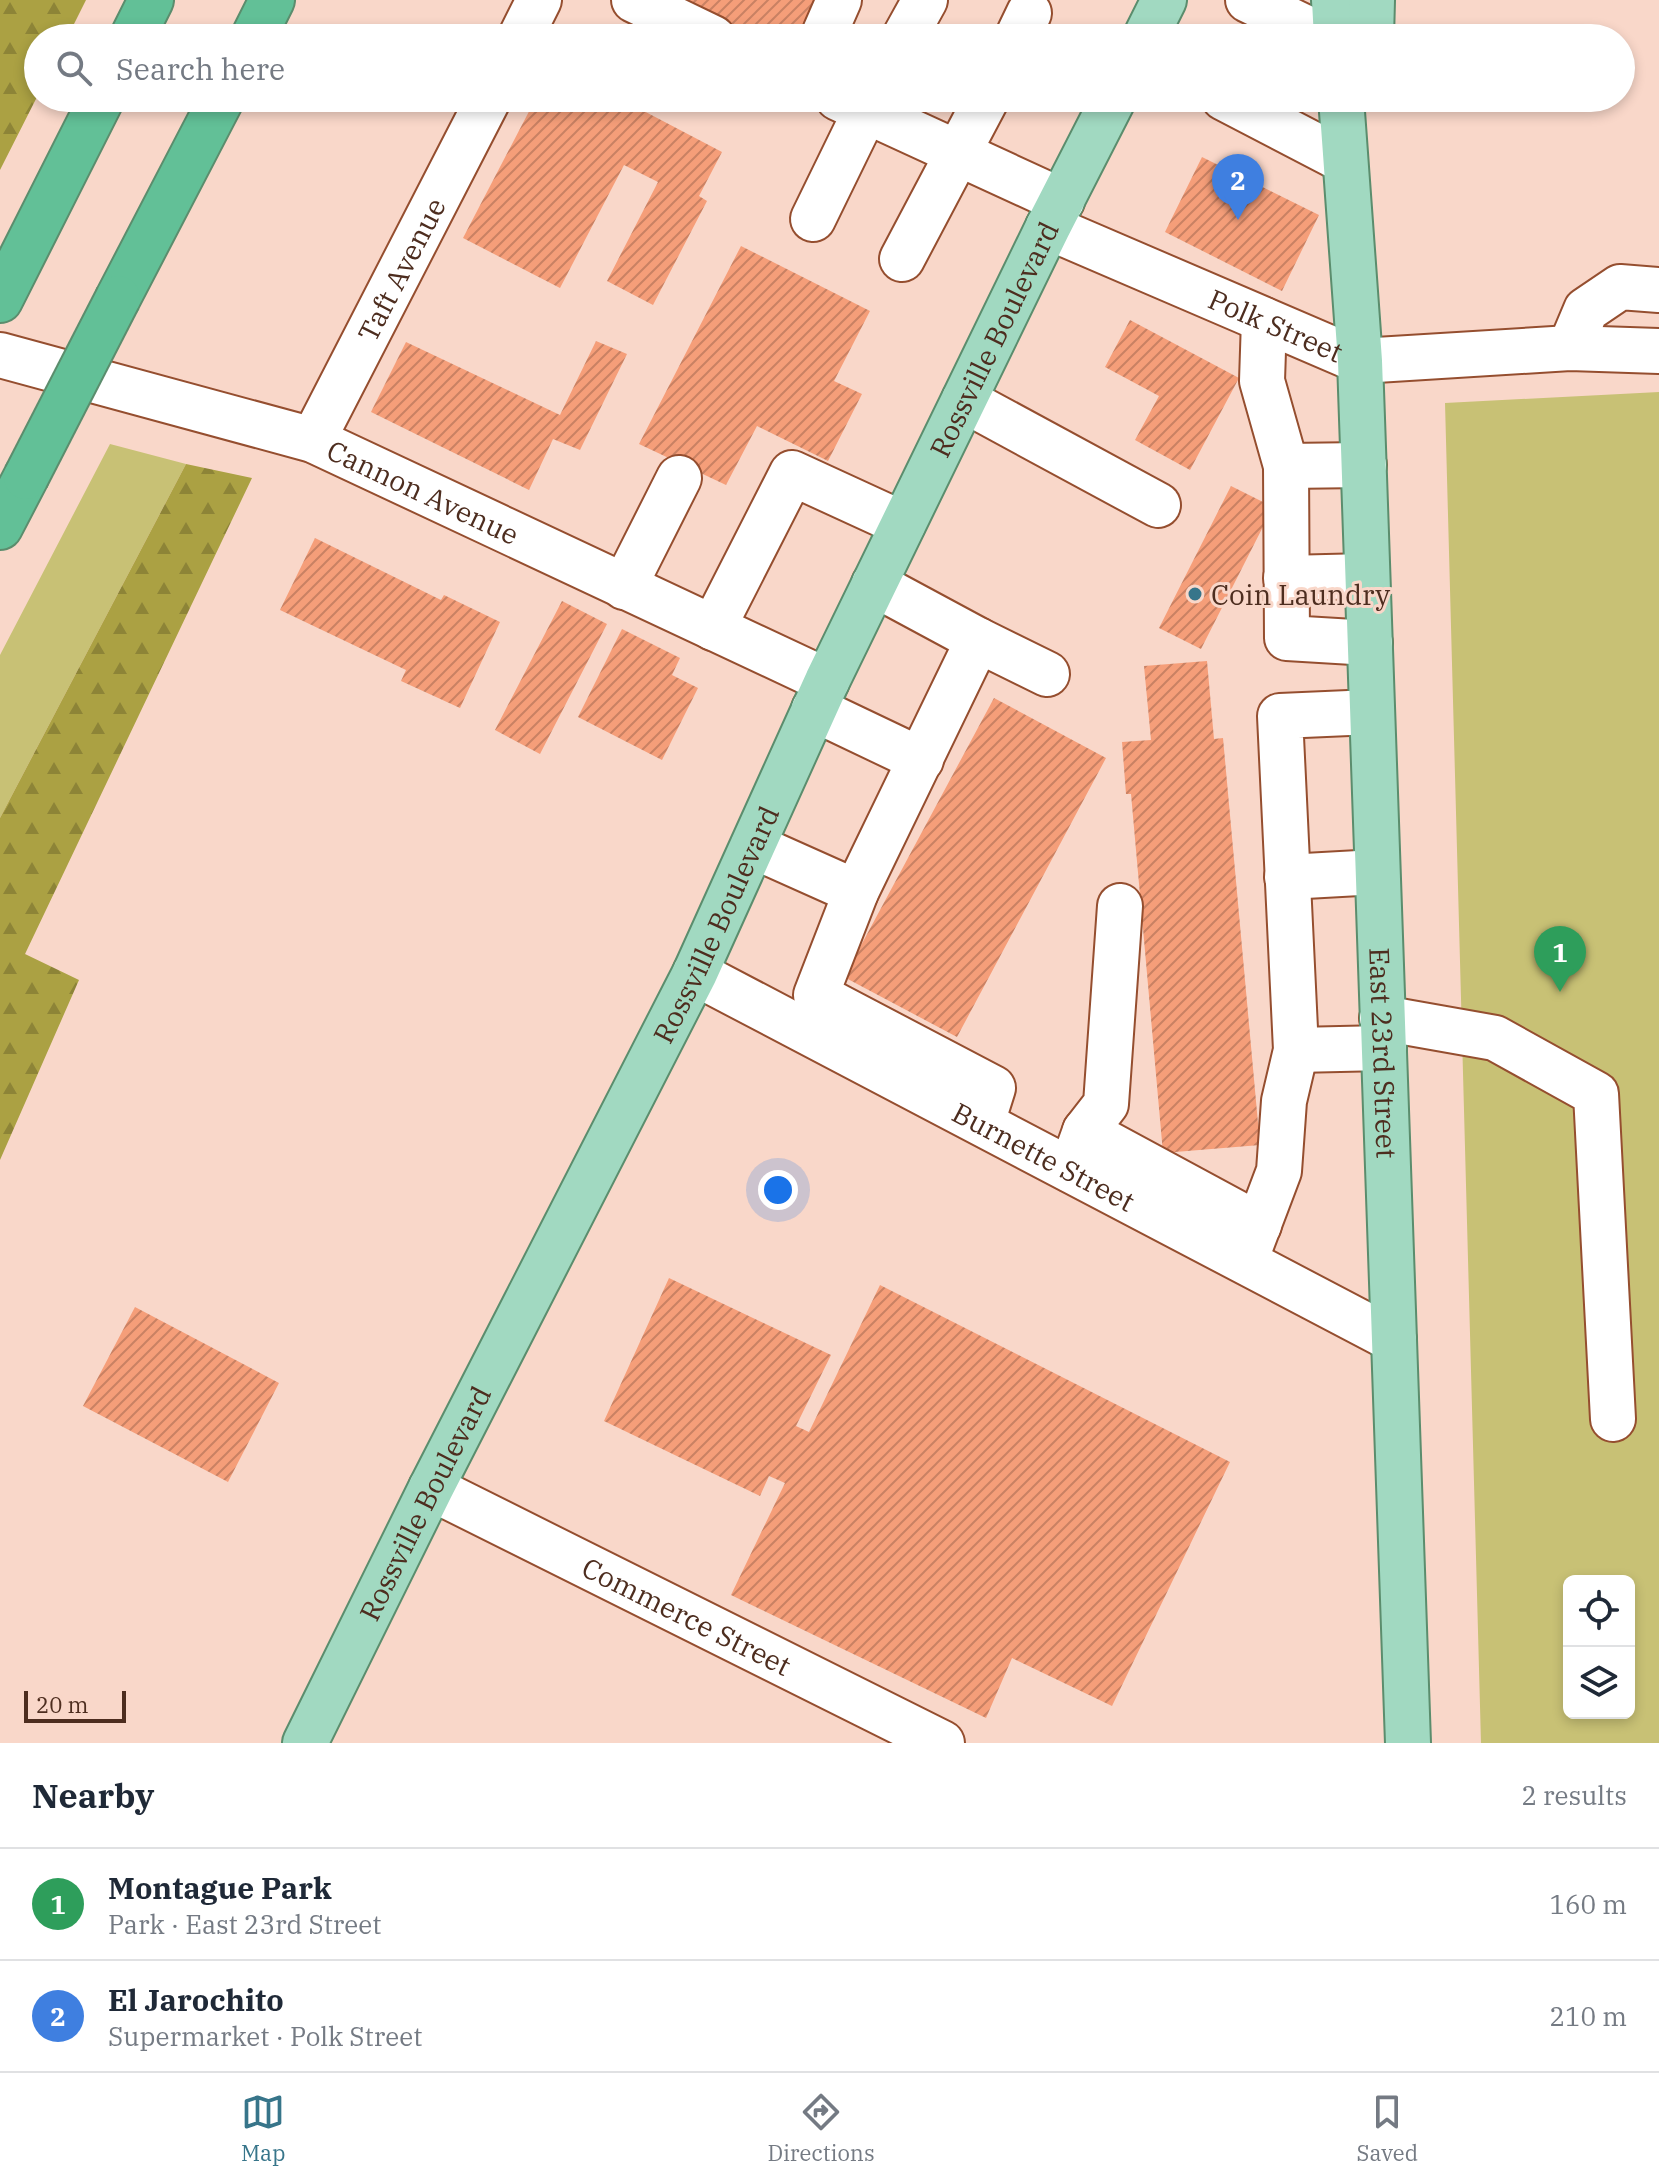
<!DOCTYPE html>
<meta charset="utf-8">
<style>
:root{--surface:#fff;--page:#f6f6f7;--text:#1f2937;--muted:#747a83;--line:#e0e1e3;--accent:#37758a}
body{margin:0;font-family:"IBM Plex Serif",serif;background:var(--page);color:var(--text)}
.controls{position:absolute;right:24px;bottom:24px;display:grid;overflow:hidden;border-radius:12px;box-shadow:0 4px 12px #0003}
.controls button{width:72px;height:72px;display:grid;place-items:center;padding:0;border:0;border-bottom:2px solid var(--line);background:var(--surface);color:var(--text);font:40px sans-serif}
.scale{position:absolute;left:24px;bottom:20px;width:102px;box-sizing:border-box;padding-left:8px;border:4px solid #4d2d1f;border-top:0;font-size:22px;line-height:28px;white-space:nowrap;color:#4d2d1f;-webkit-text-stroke:6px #f9d7c9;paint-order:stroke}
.you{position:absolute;left:778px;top:1190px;width:28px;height:28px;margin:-20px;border:6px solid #fff;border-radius:50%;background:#1a73e8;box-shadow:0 0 0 12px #1a73e833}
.badge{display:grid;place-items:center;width:52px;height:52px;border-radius:50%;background:var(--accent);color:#fff;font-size:26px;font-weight:700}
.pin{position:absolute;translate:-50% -66px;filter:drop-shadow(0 2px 4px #0008)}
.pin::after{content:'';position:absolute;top:42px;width:28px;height:24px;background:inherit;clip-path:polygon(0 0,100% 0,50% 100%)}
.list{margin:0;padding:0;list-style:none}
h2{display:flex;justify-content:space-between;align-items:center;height:104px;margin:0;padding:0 32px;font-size:34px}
h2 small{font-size:26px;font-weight:400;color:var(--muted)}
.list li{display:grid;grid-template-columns:52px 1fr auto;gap:24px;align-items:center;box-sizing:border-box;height:112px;padding:0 32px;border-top:2px solid var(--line)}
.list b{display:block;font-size:30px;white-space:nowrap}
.list p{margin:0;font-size:26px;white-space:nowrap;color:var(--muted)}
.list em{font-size:26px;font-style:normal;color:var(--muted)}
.icon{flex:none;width:44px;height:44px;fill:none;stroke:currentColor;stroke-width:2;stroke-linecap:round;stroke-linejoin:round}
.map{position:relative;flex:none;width:1659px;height:1743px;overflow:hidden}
.search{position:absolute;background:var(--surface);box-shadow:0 4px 12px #0003;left:24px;right:24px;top:24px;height:88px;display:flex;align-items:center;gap:20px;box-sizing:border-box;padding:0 28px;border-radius:44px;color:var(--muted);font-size:30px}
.sheet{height:328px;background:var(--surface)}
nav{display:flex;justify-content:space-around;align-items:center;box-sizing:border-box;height:112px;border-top:2px solid var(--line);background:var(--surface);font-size:22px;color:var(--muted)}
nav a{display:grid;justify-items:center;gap:4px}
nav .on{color:var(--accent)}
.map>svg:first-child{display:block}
.green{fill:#c8c175;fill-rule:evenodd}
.forest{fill:url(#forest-firs)}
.building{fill:url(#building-hatch)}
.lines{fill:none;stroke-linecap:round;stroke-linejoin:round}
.minor-casing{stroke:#954e2f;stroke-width:48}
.major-casing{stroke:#5b8d6d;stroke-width:48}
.highway-casing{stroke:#5b8d6d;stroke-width:48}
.minor{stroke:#fff;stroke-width:44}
.major{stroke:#a1d9c1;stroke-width:44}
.highway{stroke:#62c097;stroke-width:44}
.highway-bridge-casing{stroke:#5b8d6d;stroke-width:48;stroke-linecap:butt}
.highway-bridge{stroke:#62c097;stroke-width:44}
.poi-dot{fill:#37758a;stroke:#f9d7c9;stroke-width:3}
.labels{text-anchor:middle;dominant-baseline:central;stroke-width:6;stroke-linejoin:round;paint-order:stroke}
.street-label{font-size:28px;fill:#4d2d1f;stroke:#f9d7c9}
.poi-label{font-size:28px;fill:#4d2d1f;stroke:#f9d7c9;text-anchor:start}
</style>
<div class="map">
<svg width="1659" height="1743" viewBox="0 0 1659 1743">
<defs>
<pattern id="forest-firs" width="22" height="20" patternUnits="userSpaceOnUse" patternTransform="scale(2)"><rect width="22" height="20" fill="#aba143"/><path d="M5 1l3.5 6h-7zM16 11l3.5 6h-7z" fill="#8d8437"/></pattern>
<pattern id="building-hatch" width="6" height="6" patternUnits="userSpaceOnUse" patternTransform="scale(2)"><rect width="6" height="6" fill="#f59e79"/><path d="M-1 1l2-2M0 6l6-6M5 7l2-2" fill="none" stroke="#c98163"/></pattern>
</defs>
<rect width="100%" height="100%" fill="#f9d7c9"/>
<path class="green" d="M1659 392V1743H1481L1445 403ZM1569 1581H1629V1713H1569Z
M110 444 186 464 0 818V655Z"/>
<path class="forest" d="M0 0H86L67 38H38V95L0 170Z
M186 464 252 478 25 954 79 980 0 1160V818Z"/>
<path class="building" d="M650 0H822L804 38H726Z
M536 98H619L722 152 699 196 707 201 653 305 607 281 658 182 624 165 560 288 463 238Z
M1202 157 1319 215 1282 291 1165 232Z
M741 246 870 311 834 381 862 394 828 461 757 426 726 485 639 444Z
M1130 320 1239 378 1190 470 1135 440 1159 396 1105 367Z
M596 341 627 354 580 450 553 439 529 490 371 412 406 342 560 415Z
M1231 486 1273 507 1201 649 1159 628Z
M315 538 441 600 444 595 500 622 460 708 401 681 406 670 280 610Z
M562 601 607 624 540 754 495 730Z
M622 629 680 658 672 675 698 688 662 760 578 717Z
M1207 661 1214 739 1223 738 1260 1145 1163 1153 1131 794H1126L1122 742 1151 740 1144 666Z
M994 698 1106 758 957 1037 844 977Z
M669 1278 831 1355 796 1426 809 1432 880 1285 1230 1462 1112 1706 1012 1658 986 1718 731 1595 785 1483 769 1476 760 1496 604 1421Z
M135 1307 279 1383 228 1482 83 1406Z"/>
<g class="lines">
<g class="minor-casing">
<g id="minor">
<path d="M634 0 713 38"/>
<path d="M1248 0 1327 38"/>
<path d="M825 32 839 0"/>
<path d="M520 38 539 0"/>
<path d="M904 38 925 0"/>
<path d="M1017 38 1029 13"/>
<path d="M838 98 1062 201"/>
<path d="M1224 98 1345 161"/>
<path d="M813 219 872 98"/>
<path id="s1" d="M1048 227 1360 361 1570 348 1659 351"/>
<path d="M902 259 987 98"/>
<path d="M1264 320 1262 381 1286 466 1287 638 1370 643"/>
<path d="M1570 348 1586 310 1620 287 1659 290"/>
<path id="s2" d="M0 355 313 440 827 681"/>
<path d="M964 400 1158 505"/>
<path id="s3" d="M313 440 489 98"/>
<path d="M1286 466 1364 465"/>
<path d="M1286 578 1367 576"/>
<path d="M874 584 978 640 856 892 816 995 993 1088 982 1123"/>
<path d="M624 587 679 478"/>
<path d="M713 628 792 473 903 524"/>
<path d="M978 640 1047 674"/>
<path d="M814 709 921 760"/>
<path d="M753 846 856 892"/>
<path d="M1287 877 1377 872"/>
<path id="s4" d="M695 973 1394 1340"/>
<path d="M1382 1018 1495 1038 1596 1094 1613 1419"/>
<path d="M1296 1050 1384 1048"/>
<path d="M1085 1131 1106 1104 1120 906"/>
<path d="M1071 1170 1085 1131 1259 1225"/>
<path d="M1245 1261 1279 1171 1284 1101 1296 1050 1280 716 1372 712"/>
<path id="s5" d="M431 1488 942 1743"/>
</g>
</g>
<g class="major-casing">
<g id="major">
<path d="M1334 0 1336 38"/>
<path d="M1145 38 1164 0"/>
<path d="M1371 38 1372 0"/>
<path id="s6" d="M1341 98 1360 361 1408 1743"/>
<path id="s7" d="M305 1743 431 1488 695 973 827 681 1048 227 1114 98"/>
</g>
</g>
<g class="highway-casing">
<path id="highway" d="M132 38 151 0
M253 38 272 0
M118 298 222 98
M0 300 102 98
M0 527 26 477"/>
</g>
<use href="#minor" class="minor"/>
<use href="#major" class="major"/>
<use href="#highway" class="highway"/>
<g class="highway-bridge-casing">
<path id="highway-bridge" d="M26 477 118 298"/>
</g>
<use href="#highway-bridge" class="highway-bridge"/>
</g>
<circle class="poi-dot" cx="1195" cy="594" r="8"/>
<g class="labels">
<g class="street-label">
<text stroke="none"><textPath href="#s3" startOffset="192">Taft Avenue</textPath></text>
<text stroke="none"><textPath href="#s1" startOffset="248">Polk Street</textPath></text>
<text stroke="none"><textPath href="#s7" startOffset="1564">Rossville Boulevard</textPath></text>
<text stroke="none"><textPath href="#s2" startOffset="446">Cannon Avenue</textPath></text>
<text stroke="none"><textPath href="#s7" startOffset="916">Rossville Boulevard</textPath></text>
<text stroke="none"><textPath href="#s6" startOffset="956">East 23rd Street</textPath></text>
<text stroke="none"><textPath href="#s4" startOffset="394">Burnette Street</textPath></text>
<text stroke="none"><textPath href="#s7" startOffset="268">Rossville Boulevard</textPath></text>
<text stroke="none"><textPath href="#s5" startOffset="286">Commerce Street</textPath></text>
</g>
<g class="poi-label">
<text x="1211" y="594">Coin Laundry</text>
</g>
</g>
</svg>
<div class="controls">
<button><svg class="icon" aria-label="locate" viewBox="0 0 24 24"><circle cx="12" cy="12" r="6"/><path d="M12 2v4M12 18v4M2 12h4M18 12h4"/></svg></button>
<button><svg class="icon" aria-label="layers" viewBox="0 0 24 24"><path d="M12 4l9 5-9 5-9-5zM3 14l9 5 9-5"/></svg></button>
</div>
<div class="scale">20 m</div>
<div class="you"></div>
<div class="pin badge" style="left:1560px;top:992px;background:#2e9e5b">1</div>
<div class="pin badge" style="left:1238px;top:220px;background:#3f7fe0">2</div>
<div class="search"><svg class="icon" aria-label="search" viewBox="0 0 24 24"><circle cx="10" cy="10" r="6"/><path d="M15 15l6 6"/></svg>Search here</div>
</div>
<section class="sheet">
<h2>Nearby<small>2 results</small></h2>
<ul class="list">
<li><span class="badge" style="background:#2e9e5b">1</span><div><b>Montague Park</b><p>Park · East 23rd Street</p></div><em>160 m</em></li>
<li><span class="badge" style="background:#3f7fe0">2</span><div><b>El Jarochito</b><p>Supermarket · Polk Street</p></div><em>210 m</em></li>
</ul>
</section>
<nav>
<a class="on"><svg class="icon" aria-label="map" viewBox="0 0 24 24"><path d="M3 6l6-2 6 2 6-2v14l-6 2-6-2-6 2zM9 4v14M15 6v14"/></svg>Map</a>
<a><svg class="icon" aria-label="directions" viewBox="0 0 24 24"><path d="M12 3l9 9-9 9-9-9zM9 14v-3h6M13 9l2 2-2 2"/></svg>Directions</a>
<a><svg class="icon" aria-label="saved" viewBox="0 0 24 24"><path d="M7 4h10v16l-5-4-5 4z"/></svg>Saved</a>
</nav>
